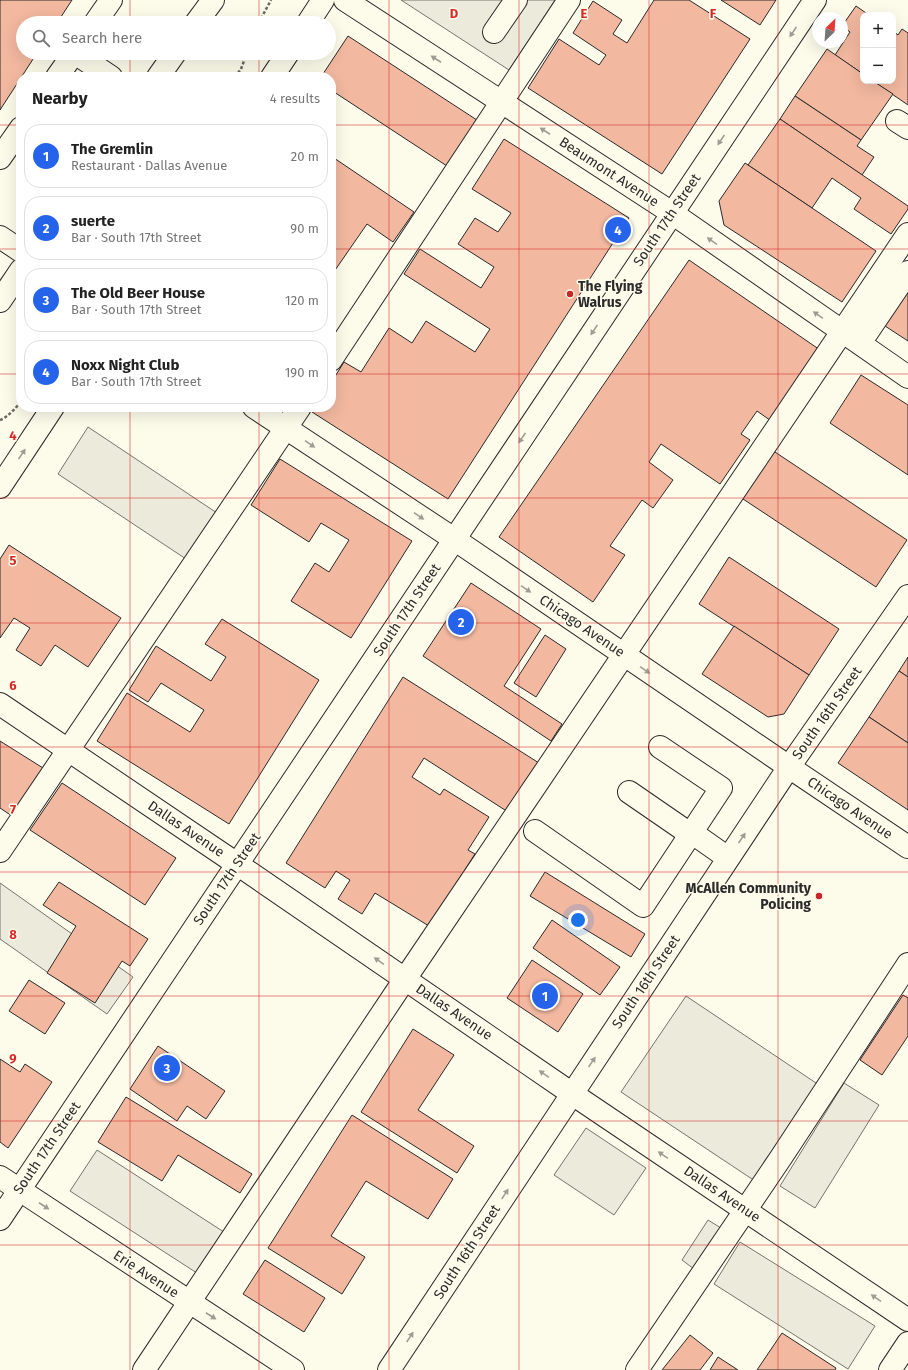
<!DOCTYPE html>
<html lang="en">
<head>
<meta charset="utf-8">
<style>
  :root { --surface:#fff; --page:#f6f6f6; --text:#222; --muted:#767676; --line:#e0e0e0; --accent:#2563eb }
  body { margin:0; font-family:"Fira Sans",sans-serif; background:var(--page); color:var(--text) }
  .controls { position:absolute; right:12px; top:12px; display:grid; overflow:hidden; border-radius:8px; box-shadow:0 4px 16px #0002 }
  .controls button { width:36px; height:36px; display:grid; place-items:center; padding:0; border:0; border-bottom:1px solid var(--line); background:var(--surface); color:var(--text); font:20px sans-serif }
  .compass { position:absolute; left:812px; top:12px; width:36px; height:36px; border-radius:50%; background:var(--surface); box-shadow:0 4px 16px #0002; rotate:25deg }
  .you { position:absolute; left:578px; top:920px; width:14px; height:14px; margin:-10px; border:3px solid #fff; border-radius:50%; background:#1a73e8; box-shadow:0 0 0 6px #1a73e833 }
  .badge { display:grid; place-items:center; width:26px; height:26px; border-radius:50%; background:var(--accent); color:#fff; font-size:13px; font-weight:700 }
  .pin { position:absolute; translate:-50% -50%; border:2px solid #fff; box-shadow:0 1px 4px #0006 }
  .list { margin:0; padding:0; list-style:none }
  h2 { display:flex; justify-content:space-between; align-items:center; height:52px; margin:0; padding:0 16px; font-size:17px }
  h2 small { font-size:13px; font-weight:400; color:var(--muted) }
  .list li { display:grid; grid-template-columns:26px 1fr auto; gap:12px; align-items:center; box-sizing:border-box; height:64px; margin:0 8px 8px; padding:0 8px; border:1px solid var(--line); border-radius:16px }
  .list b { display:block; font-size:15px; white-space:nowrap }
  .list p { margin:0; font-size:13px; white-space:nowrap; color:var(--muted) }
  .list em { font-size:13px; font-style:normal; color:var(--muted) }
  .icon { flex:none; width:22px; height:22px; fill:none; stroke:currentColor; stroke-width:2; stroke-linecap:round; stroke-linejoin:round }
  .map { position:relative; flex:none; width:908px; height:1370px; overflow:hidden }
  .search { position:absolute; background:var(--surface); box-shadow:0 4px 16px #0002; left:16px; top:16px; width:320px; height:44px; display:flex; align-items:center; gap:10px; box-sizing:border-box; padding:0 14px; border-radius:22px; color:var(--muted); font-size:15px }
  .panel { position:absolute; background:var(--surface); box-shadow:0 4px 16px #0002; left:16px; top:72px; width:320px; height:340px; border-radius:16px }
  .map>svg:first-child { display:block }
  .parking { fill:#eceadb; stroke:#74746e }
  .building { fill:#f2b8a0; stroke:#2b2b2b }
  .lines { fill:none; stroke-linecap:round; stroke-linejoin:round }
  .minor-casing { stroke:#2b2b2b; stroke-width:24 }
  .major-casing { stroke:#2b2b2b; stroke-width:24 }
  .path { stroke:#6a6964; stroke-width:2.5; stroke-dasharray:3 2; stroke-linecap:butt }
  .minor { stroke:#fdfbea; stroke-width:22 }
  .major { stroke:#fdfbea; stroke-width:22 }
  .oneway { fill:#9e9d94 }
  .grid { fill:none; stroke:#d62828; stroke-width:1; stroke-opacity:0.55 }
  .poi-dot { fill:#c62828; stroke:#fdfbea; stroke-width:1.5 }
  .labels { text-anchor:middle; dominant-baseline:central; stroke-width:3; stroke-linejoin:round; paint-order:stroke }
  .street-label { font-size:14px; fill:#2b2b2b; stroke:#fdfbea }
  .poi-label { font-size:14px; font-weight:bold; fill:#2b2b2b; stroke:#fdfbea; text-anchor:start }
  .grid-label { font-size:13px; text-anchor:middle; font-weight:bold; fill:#d62828; stroke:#fdfbea; stroke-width:3; stroke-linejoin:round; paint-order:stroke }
</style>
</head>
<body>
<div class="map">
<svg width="908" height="1370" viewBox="0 0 908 1370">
  <rect width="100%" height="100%" fill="#fdfbea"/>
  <!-- parking -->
  <g class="parking">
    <path d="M401 0H555L509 70Z"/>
    <path d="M88 427 217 513 186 559 58 474Z"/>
    <path d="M0 883 133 977 107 1014 0 939Z"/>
    <path d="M686 996 819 1085 755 1181 621 1092Z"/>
    <path d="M844 1083 879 1105 815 1208 780 1186Z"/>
    <path d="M586 1128 646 1168 614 1215 554 1175Z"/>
    <path d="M97 1150 227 1234 200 1275 70 1191Z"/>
    <path d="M708 1220 721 1228 694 1269 682 1260Z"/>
    <path d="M740 1242 875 1326 848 1369 714 1284Z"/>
  </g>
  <!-- building -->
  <g class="building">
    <path d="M0 0H72L57 23H23V53H37L0 110Z"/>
    <path d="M654 0H689L750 39 662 174 528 88 559 39 599 65 606 55 573 33 593 1 622 20 613 34 627 43Z"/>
    <path d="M721 0H776L760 25Z"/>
    <path d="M856 6 869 15H863V74L835 55 850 32 842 26Z"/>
    <path d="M902 29 908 33V105L873 81H893V31L898 35Z"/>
    <path d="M348 36 480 122 450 168 331 90V77H321Z"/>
    <path d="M827 49 863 74V81H873L893 94 861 140 795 96Z"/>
    <path d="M795 96 861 140 857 146 874 157 862 175 780 119Z"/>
    <path d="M780 119 908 206V209L891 234 854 209 861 198 832 178 812 208 748 165Z"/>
    <path d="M504 139 629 218 448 499 312 412 315 407H331V383L344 362 361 372 389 328 412 343 426 321 475 352 490 329 404 274 420 249 481 288 494 267 458 244 475 218 498 232 511 213 472 189Z"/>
    <path d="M331 156 414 212 393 242 367 224 331 276Z"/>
    <path d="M745 163 876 251 842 302 724 225 719 201Z"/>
    <path d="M689 260 823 352 774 423 757 411 741 434 750 440 720 484 661 444 649 462 673 480 653 508 642 500 610 546 625 555 593 602 499 537Z"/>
    <path d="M908 284V341L882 324Z"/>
    <path d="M861 375 908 405V475L830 423Z"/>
    <path d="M772 450 907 540 876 587 740 497Z"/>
    <path d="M280 459 412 541 351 638 291 601 315 563 329 572 349 540 321 523 309 542 251 505Z"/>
    <path d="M9 545 121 618 88 667 55 645 41 666 16 650 30 628 14 618 0 638V559Z"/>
    <path d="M729 557 839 629 809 675 699 604Z"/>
    <path d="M471 583 541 629 504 686 562 724 551 741 423 656Z"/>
    <path d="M222 619 319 680 229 824 97 741 127 693 190 732 204 710 161 683 148 702 129 690 156 646 211 681 226 657 205 644Z"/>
    <path d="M734 626 809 675 784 714 768 717 702 674Z"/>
    <path d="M545 635 566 649 536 697 514 683Z"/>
    <path d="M908 657V677L899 671Z"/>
    <path d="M899 671 908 677V743L869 717Z"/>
    <path d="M403 677 539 763 508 812 424 758 412 777 440 795 444 789 489 817 468 850 475 854 429 926 375 893 362 914 338 899 350 880 336 871 325 888 286 863Z"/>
    <path d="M869 717 908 743V810L838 763Z"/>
    <path d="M0 741 43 768 12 816 0 808Z"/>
    <path d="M62 783 176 858 145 905 30 830Z"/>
    <path d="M545 872 645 934 631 957 530 896Z"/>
    <path d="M59 882 148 939 130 966 122 961 95 1003 47 973 76 926 43 905Z"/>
    <path d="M552 920 620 967 600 995 533 948Z"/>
    <path d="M532 960 583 994 558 1032 507 998Z"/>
    <path d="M29 980 65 1003 45 1034 9 1011Z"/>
    <path d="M903 995 908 998V1036L882 1075 860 1060Z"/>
    <path d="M413 1029 454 1055 418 1110 474 1146 457 1173 361 1112Z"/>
    <path d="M158 1046 225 1091 206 1119 187 1106 177 1121 130 1089Z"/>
    <path d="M0 1059 20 1072 25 1064 52 1082 8 1148 0 1142Z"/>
    <path d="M126 1097 252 1174 240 1193 178 1155 162 1181 98 1142Z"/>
    <path d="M352 1115 453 1179 428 1219 366 1181 331 1236 365 1257 342 1294 268 1248Z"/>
    <path d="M265 1260 325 1298 304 1332 243 1294Z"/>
    <path d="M782 1333 836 1368 835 1370H757Z"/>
    <path d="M690 1335 713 1353 700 1370H662Z"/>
    <path d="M718 1357 738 1370H710Z"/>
  </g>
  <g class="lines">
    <!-- minor casing -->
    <g class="minor-casing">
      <g id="minor">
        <path d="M345 0 672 213 908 377"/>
        <path d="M95 23 111 0"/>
        <path d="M494 32 516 0"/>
        <path d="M75 53 111 77"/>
        <path d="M57 77 74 53"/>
        <path d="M897 121 908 128"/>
        <path d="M0 158 21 128"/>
        <path d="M0 237 21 251"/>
        <path d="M860 343 908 272"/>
        <path d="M331 360 569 0"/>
        <path d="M254 407 454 539 789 767 908 847"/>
        <path d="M0 704 237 864 571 1093 908 1320"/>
        <path d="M629 792 690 834 701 839 728 858"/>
        <path d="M535 831 643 906 721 788 660 747"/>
        <path d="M0 851 300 407"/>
        <path d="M0 1177 293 1370"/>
        <path d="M0 1219 815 0"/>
        <path d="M144 1370 405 979 908 234"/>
        <path d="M389 1370 789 767 908 596"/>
        <path d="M637 1370 782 1156 908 964"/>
        <path d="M890 1370 908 1343"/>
      </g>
    </g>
    <!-- major casing -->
    <g class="major-casing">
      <g id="major">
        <path d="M196 23 213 0"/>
        <path d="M308 23 323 0"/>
        <path d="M158 77 175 53"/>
        <path d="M272 77 288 53"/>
        <path d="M0 301 21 270"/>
        <path d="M0 487 53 407"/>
      </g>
    </g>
    <!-- path -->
    <g class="path">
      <path d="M259 23 264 13 271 0"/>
      <path d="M235 77 241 69 247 53"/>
      <path d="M0 420C8 417 16 408 21 401"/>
    </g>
    <!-- minor -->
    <use href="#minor" class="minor"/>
    <!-- major -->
    <use href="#major" class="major"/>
  </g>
  <!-- one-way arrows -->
  <defs><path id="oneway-solid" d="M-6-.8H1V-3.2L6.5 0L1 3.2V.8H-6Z"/></defs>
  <g class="oneway">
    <use href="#oneway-solid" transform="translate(793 32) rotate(124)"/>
    <use href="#oneway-solid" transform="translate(436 59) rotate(-147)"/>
    <use href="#oneway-solid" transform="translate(545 131) rotate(-147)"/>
    <use href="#oneway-solid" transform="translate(721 140) rotate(124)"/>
    <use href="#oneway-solid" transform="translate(712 241) rotate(-145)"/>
    <use href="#oneway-solid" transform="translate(818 315) rotate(-145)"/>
    <use href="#oneway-solid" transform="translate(594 330) rotate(124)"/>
    <use href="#oneway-solid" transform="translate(522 438) rotate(124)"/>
    <use href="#oneway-solid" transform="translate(310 444) rotate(34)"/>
    <use href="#oneway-solid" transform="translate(22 454) rotate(-56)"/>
    <use href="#oneway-solid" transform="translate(419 516) rotate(34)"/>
    <use href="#oneway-solid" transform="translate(526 589) rotate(34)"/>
    <use href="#oneway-solid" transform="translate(645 670) rotate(34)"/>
    <use href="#oneway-solid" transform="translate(742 838) rotate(-56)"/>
    <use href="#oneway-solid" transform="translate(379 961) rotate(-145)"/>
    <use href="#oneway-solid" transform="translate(592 1062) rotate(-56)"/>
    <use href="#oneway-solid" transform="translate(544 1074) rotate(-146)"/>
    <use href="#oneway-solid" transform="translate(663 1155) rotate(-146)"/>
    <use href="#oneway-solid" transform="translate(505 1194) rotate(-57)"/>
    <use href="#oneway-solid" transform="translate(44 1206) rotate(33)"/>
    <use href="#oneway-solid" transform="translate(876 1298) rotate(-146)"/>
    <use href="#oneway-solid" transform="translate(211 1316) rotate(33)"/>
    <use href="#oneway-solid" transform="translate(410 1337) rotate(-57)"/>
  </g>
  <!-- grid -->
  <path class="grid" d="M130 0V23M259 0V23M389 0V1370M519 0V1370M649 0V1370M778 0V1370M130 53V77M259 53V77M0 125H21M331 125H908M0 249H21M331 249H908M0 374H21M331 374H908M130 407V1370M259 407V1370M0 498H908M0 623H908M0 747H908M0 872H908M0 996H908M0 1121H908M0 1245H908"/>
  <!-- markers -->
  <g class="poi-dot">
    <circle cx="570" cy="294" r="4"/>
    <circle cx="819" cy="896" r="4"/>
  </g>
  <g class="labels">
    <!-- street labels -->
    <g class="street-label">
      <text transform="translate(609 172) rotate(33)">Beaumont Avenue</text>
      <text transform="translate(667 220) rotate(-56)">South 17th Street</text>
      <text transform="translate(407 610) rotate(-56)">South 17th Street</text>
      <text transform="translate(582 626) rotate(34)">Chicago Avenue</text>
      <text transform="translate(827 713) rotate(-55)">South 16th Street</text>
      <text transform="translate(850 808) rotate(34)">Chicago Avenue</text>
      <text transform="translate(186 829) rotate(34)">Dallas Avenue</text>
      <text transform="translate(227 879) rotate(-56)">South 17th Street</text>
      <text transform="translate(646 982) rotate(-56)">South 16th Street</text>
      <text transform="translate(454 1012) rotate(34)">Dallas Avenue</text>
      <text transform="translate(47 1148) rotate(-56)">South 17th Street</text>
      <text transform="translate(722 1194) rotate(34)">Dallas Avenue</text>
      <text transform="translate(467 1252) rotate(-57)">South 16th Street</text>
      <text transform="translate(146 1274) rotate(33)">Erie Avenue</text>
    </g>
    <!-- poi labels -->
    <g class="poi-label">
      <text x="578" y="286">The Flying<tspan x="578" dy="16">Walrus</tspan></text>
      <text x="811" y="888" text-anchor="end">McAllen Community<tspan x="811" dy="16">Policing</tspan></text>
    </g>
  </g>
  <g class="grid-label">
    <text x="454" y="18">D</text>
    <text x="584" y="18">E</text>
    <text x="713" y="18">F</text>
    <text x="13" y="440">4</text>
    <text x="13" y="565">5</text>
    <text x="13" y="690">6</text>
    <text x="13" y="814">7</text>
    <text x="13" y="939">8</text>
    <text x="13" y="1063">9</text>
  </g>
</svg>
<div class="controls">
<button>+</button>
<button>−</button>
</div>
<svg class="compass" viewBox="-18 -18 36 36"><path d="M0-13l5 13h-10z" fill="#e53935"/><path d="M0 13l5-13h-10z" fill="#767676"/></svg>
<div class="you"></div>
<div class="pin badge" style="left:545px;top:996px">1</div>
<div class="pin badge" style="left:461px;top:622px">2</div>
<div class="pin badge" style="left:167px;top:1068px">3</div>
<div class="pin badge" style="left:618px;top:230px">4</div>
<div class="search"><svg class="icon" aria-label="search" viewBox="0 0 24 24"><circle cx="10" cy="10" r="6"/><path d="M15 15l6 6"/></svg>Search here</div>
<section class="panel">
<h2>Nearby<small>4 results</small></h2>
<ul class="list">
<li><span class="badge">1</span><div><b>The Gremlin</b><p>Restaurant · Dallas Avenue</p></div><em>20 m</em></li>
<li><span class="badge">2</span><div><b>suerte</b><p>Bar · South 17th Street</p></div><em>90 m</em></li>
<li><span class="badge">3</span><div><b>The Old Beer House</b><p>Bar · South 17th Street</p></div><em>120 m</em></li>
<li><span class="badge">4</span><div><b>Noxx Night Club</b><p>Bar · South 17th Street</p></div><em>190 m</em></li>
</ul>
</section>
</div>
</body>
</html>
